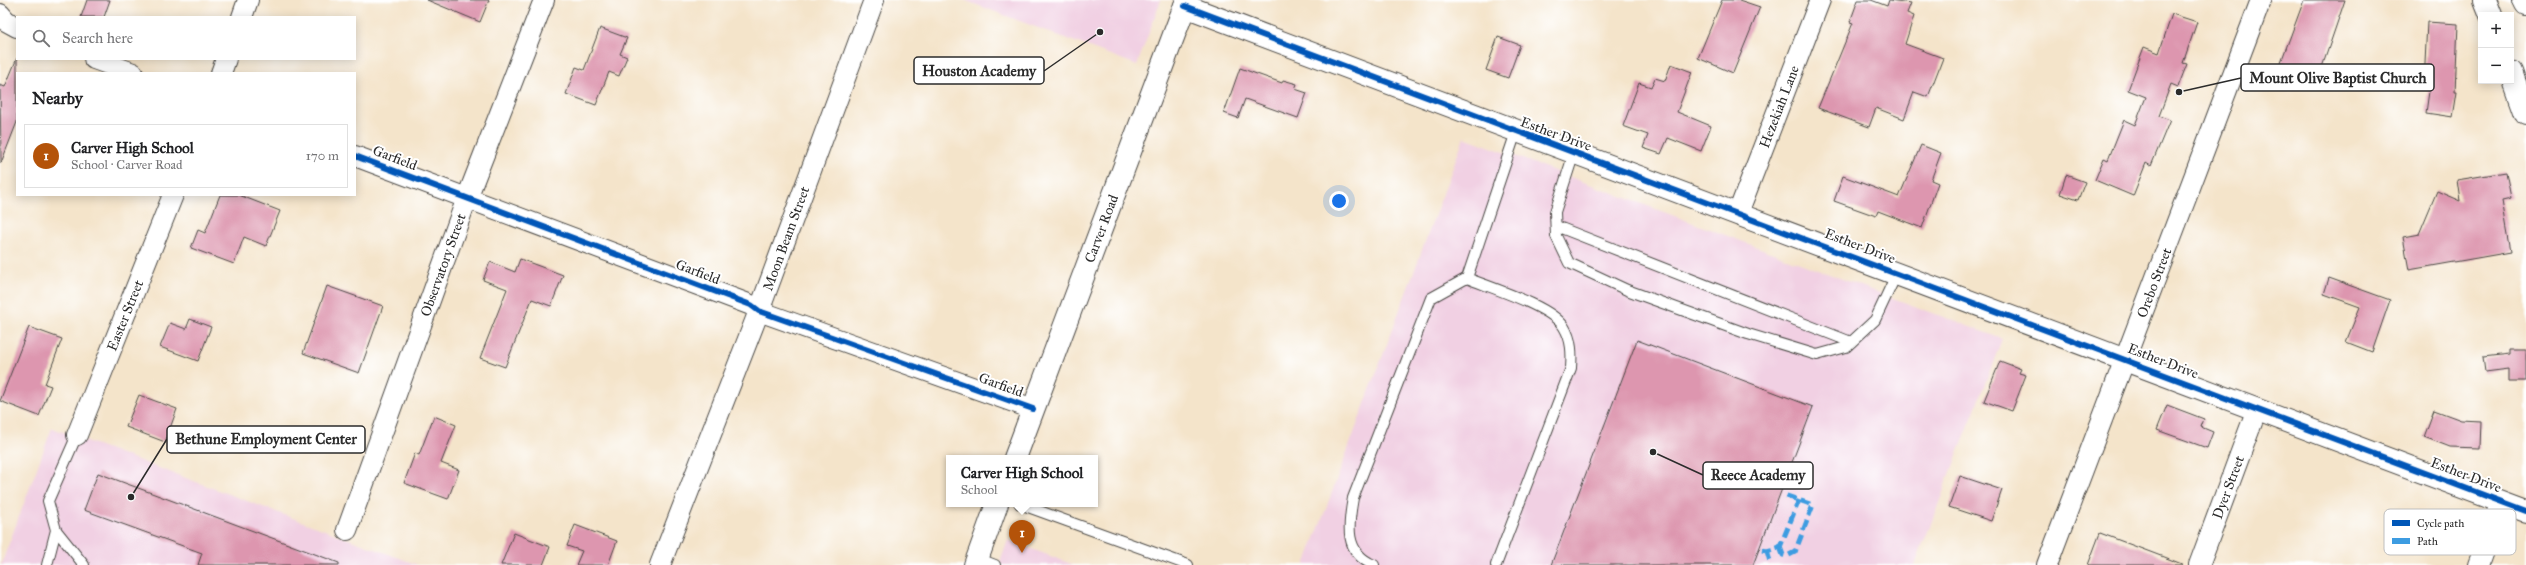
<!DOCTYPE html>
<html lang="en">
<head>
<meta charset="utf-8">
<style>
  :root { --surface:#fff; --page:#f2f2f2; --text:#202124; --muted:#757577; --line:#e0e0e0; --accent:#b45309 }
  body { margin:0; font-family:"IM FELL Great Primer",serif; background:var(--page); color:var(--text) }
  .controls { position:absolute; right:12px; top:12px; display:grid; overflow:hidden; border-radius:0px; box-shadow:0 2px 10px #0003 }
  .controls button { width:36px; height:36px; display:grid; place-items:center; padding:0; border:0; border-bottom:1px solid var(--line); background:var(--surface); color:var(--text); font:20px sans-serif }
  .you { position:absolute; left:1339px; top:201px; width:14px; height:14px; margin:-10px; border:3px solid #fff; border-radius:50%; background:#1a73e8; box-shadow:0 0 0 6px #1a73e833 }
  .badge { display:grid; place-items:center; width:26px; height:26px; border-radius:50%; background:var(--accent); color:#fff; font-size:13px; font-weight:700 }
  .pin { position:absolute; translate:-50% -33px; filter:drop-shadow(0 1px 2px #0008) }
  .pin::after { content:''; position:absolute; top:21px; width:14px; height:12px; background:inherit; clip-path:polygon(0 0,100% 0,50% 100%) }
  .popup { position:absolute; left:946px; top:455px; width:152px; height:52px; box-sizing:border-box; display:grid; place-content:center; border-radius:0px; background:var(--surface); filter:drop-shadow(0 1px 3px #0005); font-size:13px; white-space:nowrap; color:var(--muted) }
  .popup b { font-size:15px; color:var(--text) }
  .popup::after { content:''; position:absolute; left:50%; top:100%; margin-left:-8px; border:8px solid transparent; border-top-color:var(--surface) }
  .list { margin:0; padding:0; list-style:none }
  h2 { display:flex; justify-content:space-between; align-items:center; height:52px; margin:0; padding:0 16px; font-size:17px }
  h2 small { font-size:13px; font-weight:400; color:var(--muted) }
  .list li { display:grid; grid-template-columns:26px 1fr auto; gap:12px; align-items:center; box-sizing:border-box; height:64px; margin:0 8px 8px; padding:0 8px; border:1px solid var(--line); border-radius:0px }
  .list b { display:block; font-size:15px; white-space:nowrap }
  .list p { margin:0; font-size:13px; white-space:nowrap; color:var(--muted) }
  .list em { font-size:13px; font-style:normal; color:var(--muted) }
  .icon { flex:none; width:22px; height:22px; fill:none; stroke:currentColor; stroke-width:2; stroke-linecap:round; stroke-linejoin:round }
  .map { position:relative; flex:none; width:2526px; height:565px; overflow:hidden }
  .search { position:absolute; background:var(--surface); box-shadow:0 2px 10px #0003; left:16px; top:16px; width:340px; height:44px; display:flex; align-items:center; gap:10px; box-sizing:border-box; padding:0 14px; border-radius:0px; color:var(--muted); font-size:15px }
  .panel { position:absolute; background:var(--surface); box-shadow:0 2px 10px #0003; left:16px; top:72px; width:340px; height:124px; border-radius:0px }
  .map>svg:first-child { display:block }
  .built { fill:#f1d0e3 }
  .building { fill:#dd96af }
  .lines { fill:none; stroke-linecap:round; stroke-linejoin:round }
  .service-casing { stroke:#494743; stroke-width:12 }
  .minor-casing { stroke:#494743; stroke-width:22 }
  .tertiary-casing { stroke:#494743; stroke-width:24 }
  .secondary-casing { stroke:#494743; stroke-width:24 }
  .service { stroke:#fff; stroke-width:10 }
  .minor { stroke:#fff; stroke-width:20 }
  .tertiary { stroke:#fff; stroke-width:22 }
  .secondary { stroke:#fff; stroke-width:22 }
  .quiet { stroke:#3d9ce1; stroke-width:5; stroke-dasharray:10 5; stroke-linecap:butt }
  .cycleway-casing { stroke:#fff; stroke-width:8 }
  .cycleway { stroke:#0057b8; stroke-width:6 }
  .labels { text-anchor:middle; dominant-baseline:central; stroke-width:4; stroke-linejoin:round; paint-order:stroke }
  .street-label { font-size:14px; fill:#2b2b2b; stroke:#fff }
  .key { fill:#fff; stroke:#bfbfbf; stroke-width:1 }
  .key-label { font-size:11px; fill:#2b2b2b }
  .leader { fill:none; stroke:#2b2b2b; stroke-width:1.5 }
  .callout-dot { fill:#2b2b2b; stroke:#fff; stroke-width:1.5 }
  .callout { fill:#fff; stroke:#2b2b2b; stroke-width:1.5 }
  .callout-label { font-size:15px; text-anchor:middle; font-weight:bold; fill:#2b2b2b }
</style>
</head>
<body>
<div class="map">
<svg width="2526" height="565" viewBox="0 0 2526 565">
  <rect width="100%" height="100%" fill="#fff"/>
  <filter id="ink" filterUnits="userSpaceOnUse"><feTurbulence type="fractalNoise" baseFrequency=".025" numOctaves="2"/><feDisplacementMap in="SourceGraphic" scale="8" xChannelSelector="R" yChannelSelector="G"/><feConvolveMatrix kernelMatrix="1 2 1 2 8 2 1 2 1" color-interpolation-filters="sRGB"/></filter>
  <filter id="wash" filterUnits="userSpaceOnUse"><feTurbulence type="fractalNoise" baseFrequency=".012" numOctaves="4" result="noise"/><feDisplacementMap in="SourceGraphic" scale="16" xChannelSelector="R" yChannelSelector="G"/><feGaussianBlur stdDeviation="0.9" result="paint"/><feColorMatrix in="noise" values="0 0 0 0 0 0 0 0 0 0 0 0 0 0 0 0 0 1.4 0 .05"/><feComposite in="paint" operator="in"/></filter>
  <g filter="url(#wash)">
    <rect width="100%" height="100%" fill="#f4e4ca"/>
    <!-- built -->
    <g class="built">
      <path d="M964 0H1161L1137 65Z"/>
      <path d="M1464 137 2002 339 1915 565H1305Z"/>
      <path d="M52 428 418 565H1Z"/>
      <path d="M1008 540 1074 565H999Z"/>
    </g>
    <g id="blocks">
      <!-- building -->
      <g class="building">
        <path d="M87 0H110L104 17H81Z"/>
        <path d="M427 0H489L480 22Z"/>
        <path d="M1722 0H1739L1760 7 1733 73 1698 58Z"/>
        <path d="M1858 0H1871L1887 6 1889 0 1911 3 1907 13 1914 16 1905 44 1943 58 1928 97 1914 92 1904 119 1876 108 1869 127 1818 108 1853 23 1850 22Z"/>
        <path d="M2304 0H2345L2319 76 2281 62Z"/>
        <path d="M2172 14 2197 22 2183 63 2187 64 2178 87 2171 84 2159 116 2170 120 2151 166 2146 163 2133 196 2095 180 2104 158 2108 160 2124 120 2135 125 2146 97 2128 90 2144 47 2159 53Z"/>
        <path d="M2427 22 2458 24 2455 92H2457L2453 117 2426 113 2430 84H2424Z"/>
        <path d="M600 28 627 38 620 54 627 57 619 76 609 72 596 105 566 94 576 67 584 70Z"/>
        <path d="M1498 37 1520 45 1508 78 1486 70Z"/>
        <path d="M17 58V122L1 163 0 85 5 87Z"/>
        <path d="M1671 64 1692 72 1677 112 1711 126 1701 151 1668 138 1661 154 1643 148 1648 135 1623 126 1639 83 1651 87 1655 78 1665 81Z"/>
        <path d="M1240 68 1282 83 1283 80 1297 84 1295 89 1307 93 1298 118 1245 99 1238 118 1224 113Z"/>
        <path d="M1921 145 1941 153 1931 180 1938 183 1922 228 1878 211 1876 216 1834 201 1843 176 1899 197Z"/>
        <path d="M2506 172 2511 198 2502 200 2511 252 2409 270 2403 237 2419 234 2437 191 2460 201 2457 180Z"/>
        <path d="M2066 175 2085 182 2078 200 2060 194Z"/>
        <path d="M220 195H239L280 211 266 246 244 237 234 264 191 248 198 230 205 233Z"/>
        <path d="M520 259 563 275 551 306 532 299 505 367 480 358 507 289 483 280 490 262 515 272Z"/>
        <path d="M2329 278 2390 300 2372 352 2346 342 2360 307 2324 294Z"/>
        <path d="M327 286 383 306 359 373 303 353Z"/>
        <path d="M190 319 211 327 198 361 160 347 170 323 186 329Z"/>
        <path d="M29 327 62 339 45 384 51 386 39 416 0 401Z"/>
        <path d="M1637 340 1813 407 1753 565H1551Z"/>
        <path d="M2509 349H2526V381H2509V369L2485 372 2483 357 2509 354Z"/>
        <path d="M2000 361 2021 369 2019 373 2026 375 2012 411 1984 401Z"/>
        <path d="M139 395 177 409 165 442 126 427Z"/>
        <path d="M2167 405 2204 419 2201 427 2213 432 2207 448 2157 430Z"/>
        <path d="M2434 410 2461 420 2481 421 2480 448 2450 447 2424 437Z"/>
        <path d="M434 416 456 425 441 463 459 470 448 499 404 483 415 453 419 455Z"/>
        <path d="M98 473 339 563V565H198L202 553 84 510Z"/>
        <path d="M1960 476 2002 490 1991 521 1949 507Z"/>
        <path d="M575 525 617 541 608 565H576L582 551 567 546Z"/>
        <path d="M514 533 550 547 543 565H501Z"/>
        <path d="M2100 533 2182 564V565H2088Z"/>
      </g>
    </g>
  </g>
  <g filter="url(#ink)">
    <use href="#blocks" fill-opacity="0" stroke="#494743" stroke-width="1"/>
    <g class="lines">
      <!-- service casing -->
      <g class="service-casing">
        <g id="service">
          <path d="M1574 153 1555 212 1556 236 1569 263 1627 290 1748 334 1817 355 1846 347 1875 320 1897 273"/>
          <path d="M1556 226 1851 342"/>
          <path d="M1467 278C1491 288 1551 306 1564 327 1572 340 1572 354 1571 368L1496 565"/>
          <path d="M1020 504 1188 565"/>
          <path d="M56 530 84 565"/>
          <path d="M977 558 995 565"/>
          <path d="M47 565 56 530 48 501 77 435"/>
          <path d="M1374 565C1344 553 1348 525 1353 498L1431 298 1467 278 1516 132"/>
        </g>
      </g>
      <!-- minor casing -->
      <g class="minor-casing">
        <g id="minor">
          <path d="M0 14 6 21 17 27"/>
          <path d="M242 17 248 0"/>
          <path d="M94 59 133 73"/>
          <path d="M221 73 226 59"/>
          <path d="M355 156 751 305 759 311 1033 409"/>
          <path id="s1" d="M1738 213 1820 0"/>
          <path id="s2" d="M77 435 173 195"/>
          <path id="s3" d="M347 530 467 198 544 0"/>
          <path id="s4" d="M660 565 759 311 874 0"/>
          <path id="s5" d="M2047 565 2261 0"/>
          <path id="s6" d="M2199 565 2257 409"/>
          <path d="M2478 565 2501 502"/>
        </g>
      </g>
      <!-- tertiary casing -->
      <g class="tertiary-casing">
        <g id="tertiary">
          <path d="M1185 6 2526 511"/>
          <path id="s7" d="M1015 458 1187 0"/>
          <path d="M975 565 997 504"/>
        </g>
      </g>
      <!-- secondary casing -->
      <g class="secondary-casing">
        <g id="secondary">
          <path d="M2485 0 2491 15"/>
          <path d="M2524 0 2526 4"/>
          <path d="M2511 72 2526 114"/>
        </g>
      </g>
      <!-- service -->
      <use href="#service" class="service"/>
      <!-- minor -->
      <use href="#minor" class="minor"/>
      <!-- tertiary -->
      <use href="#tertiary" class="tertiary"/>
      <!-- secondary -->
      <use href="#secondary" class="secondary"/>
      <!-- quiet -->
      <g class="quiet">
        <path d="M1780 547 1783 555 1787 556 1795 552 1813 505 1784 495"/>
        <path d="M1762 550 1767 551 1780 547 1799 500"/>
        <path d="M1767 551 1771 565"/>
      </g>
      <!-- cycleway casing -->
      <g class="cycleway-casing">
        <g id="cycleway">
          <path d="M1185 6 2526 511"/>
          <path d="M355 156 751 305 759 311 1033 409"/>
        </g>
      </g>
      <!-- cycleway -->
      <use href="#cycleway" class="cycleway"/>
    </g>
  </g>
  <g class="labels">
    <!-- street labels -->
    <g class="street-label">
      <text stroke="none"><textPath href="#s1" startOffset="114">Hezekiah Lane</textPath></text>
      <text transform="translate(1556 134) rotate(20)">Esther Drive</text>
      <text transform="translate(395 158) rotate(21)">Garfield</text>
      <text stroke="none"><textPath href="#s7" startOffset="245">Carver Road</textPath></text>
      <text stroke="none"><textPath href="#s4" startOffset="350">Moon Beam Street</textPath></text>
      <text transform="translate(1860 246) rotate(21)">Esther Drive</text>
      <text stroke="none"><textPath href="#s3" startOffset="282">Observatory Street</textPath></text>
      <text transform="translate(698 272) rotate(21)">Garfield</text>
      <text stroke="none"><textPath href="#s5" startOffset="302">Orebo Street</textPath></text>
      <text stroke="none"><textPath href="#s2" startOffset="129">Easter Street</textPath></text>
      <text transform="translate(2163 361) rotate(21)">Esther Drive</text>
      <text transform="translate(1001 385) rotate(20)">Garfield</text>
      <text transform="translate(2466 475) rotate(21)">Esther Drive</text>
      <text stroke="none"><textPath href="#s6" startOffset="83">Dyer Street</textPath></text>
    </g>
  </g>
  <!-- legend -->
  <rect x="2384" y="509" width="132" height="46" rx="6" class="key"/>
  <rect x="2392" y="520" width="18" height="6" fill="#0057b8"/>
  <rect x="2392" y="538" width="18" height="6" fill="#3d9ce1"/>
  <g class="key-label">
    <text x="2417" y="527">Cycle path</text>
    <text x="2417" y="545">Path</text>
  </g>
  <!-- callouts -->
  <path class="leader" d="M1100 32L1044 71M2179 92L2241 78M131 497L167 439M1653 452L1703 475"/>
  <g class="callout-dot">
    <circle cx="1100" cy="32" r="4"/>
    <circle cx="2179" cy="92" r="4"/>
    <circle cx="131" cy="497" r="4"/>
    <circle cx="1653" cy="452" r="4"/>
  </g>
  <g class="callout">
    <rect x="914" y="57" width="130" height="27" rx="4"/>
    <rect x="2241" y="64" width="193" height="27" rx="4"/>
    <rect x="167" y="426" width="198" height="27" rx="4"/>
    <rect x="1703" y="462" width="110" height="27" rx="4"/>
  </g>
  <g class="callout-label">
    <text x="979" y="76">Houston Academy</text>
    <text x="2338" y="83">Mount Olive Baptist Church</text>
    <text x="266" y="444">Bethune Employment Center</text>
    <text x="1758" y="480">Reece Academy</text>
  </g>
</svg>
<div class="controls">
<button>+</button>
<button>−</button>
</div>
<div class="you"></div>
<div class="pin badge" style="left:1022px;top:553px">1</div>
<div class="popup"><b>Carver High School</b>School</div>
<div class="search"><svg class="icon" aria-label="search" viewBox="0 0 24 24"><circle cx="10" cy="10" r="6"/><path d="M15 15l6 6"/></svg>Search here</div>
<section class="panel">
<h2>Nearby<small></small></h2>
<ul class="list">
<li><span class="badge">1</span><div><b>Carver High School</b><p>School · Carver Road</p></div><em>170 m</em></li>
</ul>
</section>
</div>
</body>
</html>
